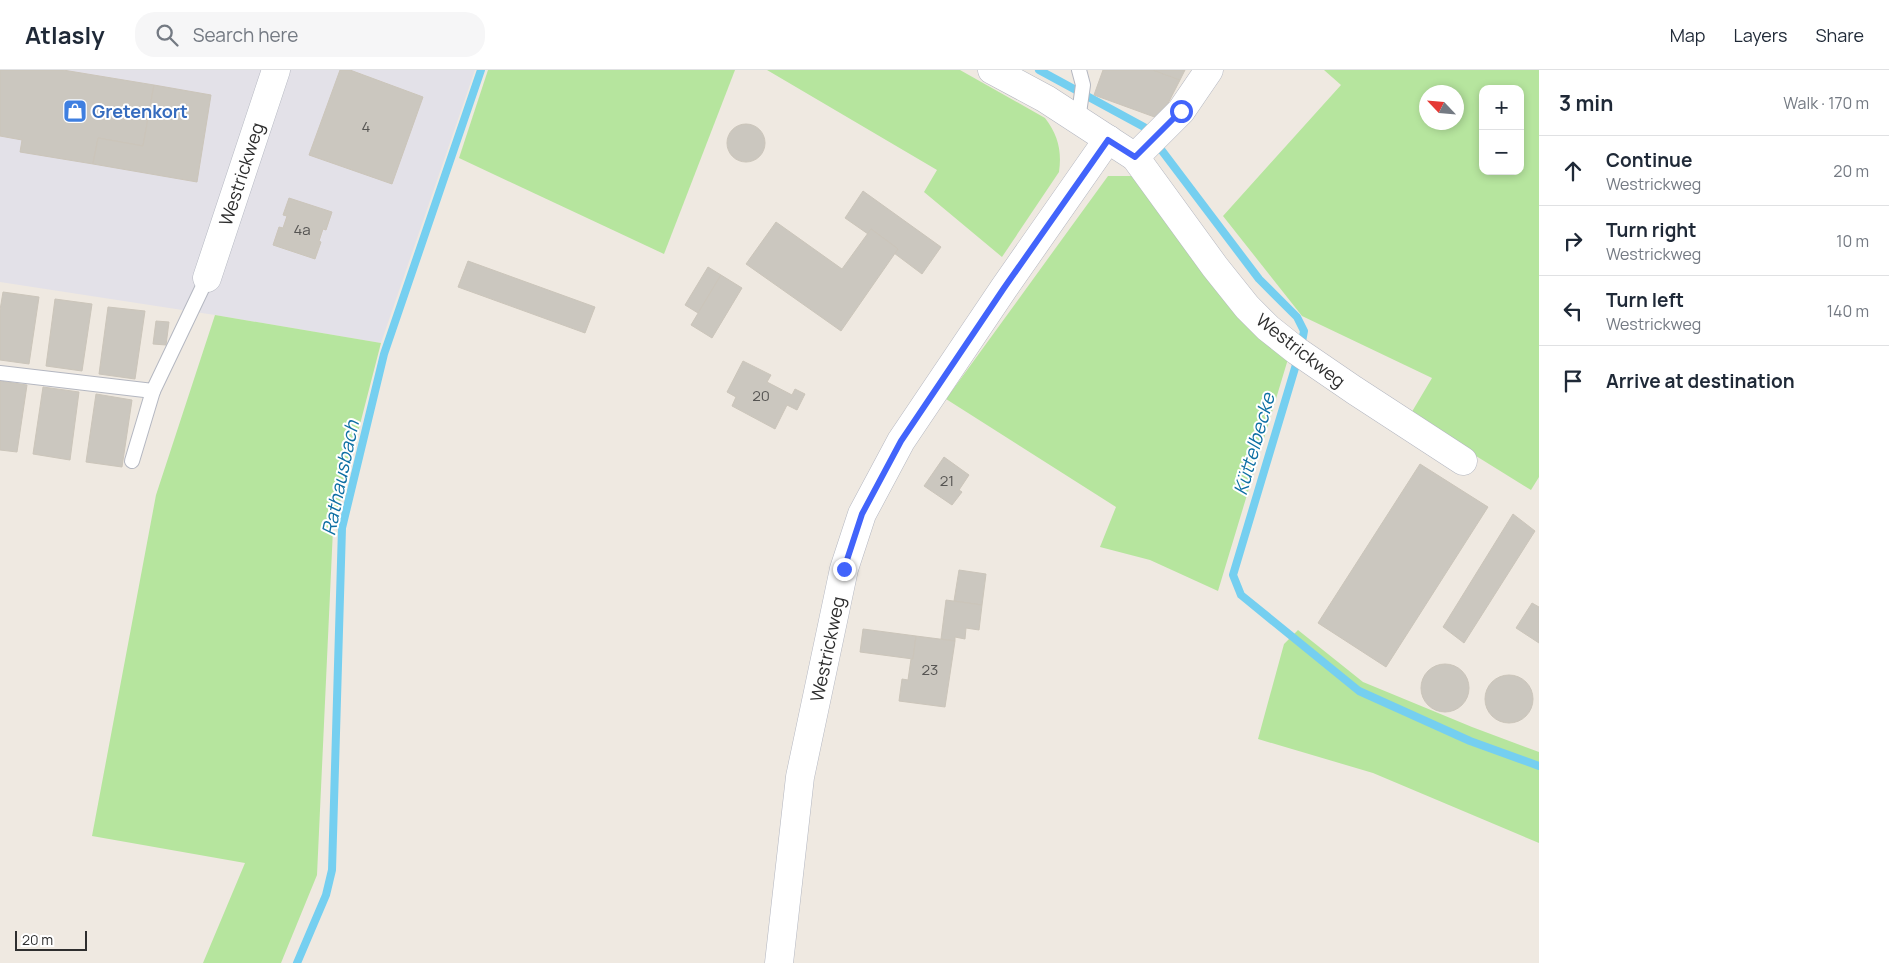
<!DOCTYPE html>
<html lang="en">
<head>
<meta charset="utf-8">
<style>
  :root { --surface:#fff; --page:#f6f6f7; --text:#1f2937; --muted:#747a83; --line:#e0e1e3 }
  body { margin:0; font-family:Manrope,sans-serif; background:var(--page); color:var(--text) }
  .controls { position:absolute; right:15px; top:15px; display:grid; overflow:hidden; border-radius:10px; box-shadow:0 2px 8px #0003 }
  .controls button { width:45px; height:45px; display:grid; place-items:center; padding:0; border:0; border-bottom:1px solid var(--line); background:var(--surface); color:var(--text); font:25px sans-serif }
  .compass { position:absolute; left:1419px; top:15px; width:45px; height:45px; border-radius:50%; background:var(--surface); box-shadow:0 2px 8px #0003; rotate:296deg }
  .scale { position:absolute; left:15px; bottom:12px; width:72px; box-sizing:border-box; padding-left:5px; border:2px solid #2e2e2e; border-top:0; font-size:14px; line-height:18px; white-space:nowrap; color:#2e2e2e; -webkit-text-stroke:4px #fff; paint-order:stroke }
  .stop { position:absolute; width:15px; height:15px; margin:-11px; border:4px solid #4264fb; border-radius:50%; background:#fff }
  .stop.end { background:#4264fb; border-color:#fff; box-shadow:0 1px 5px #0008 }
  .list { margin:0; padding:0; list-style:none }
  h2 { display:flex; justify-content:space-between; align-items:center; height:65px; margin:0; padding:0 20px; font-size:21px }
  h2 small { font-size:16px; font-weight:400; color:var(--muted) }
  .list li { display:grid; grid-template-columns:32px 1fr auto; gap:15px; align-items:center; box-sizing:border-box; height:70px; padding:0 20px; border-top:1px solid var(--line) }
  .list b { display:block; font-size:19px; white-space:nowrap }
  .list p { margin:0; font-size:16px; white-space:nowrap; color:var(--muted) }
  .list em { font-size:16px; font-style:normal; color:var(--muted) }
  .icon { flex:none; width:28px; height:28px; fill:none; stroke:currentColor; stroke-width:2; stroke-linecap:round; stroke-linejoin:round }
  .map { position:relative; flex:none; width:1539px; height:893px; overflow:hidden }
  header { display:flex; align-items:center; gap:30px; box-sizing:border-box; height:70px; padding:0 25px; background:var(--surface); border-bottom:1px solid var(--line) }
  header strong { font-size:24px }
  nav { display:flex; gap:28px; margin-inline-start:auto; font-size:18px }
  .search { width:350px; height:45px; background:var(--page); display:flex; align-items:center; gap:12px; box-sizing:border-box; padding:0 18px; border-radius:20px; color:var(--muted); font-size:19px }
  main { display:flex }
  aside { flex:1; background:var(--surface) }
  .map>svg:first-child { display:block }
  .industrial { fill:#e3e1e8 }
  .green { fill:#b6e59e; fill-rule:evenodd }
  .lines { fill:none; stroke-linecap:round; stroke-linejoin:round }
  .stream { stroke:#75cff0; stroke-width:8 }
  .building { fill:#cbc7bf; stroke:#cbc5ba }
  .service-casing { stroke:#b4b7c1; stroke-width:16 }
  .minor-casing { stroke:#b4b7c1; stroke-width:29 }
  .service { stroke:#fff; stroke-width:14 }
  .minor { stroke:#fff; stroke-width:28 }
  .route { stroke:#4264fb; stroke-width:6 }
  .labels { text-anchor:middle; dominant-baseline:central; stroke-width:4; stroke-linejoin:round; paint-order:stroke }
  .number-label { font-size:15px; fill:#555452 }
  .shop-label { font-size:18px; font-weight:bold; fill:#366cbe; stroke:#fff; text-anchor:start }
  .street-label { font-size:18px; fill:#2e2e2e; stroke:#fff }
  .water-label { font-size:19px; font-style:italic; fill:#0d6fa3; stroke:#fff }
</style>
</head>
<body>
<header>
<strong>Atlasly</strong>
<div class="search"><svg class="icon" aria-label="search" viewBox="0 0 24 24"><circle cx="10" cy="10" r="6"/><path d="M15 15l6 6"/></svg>Search here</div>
<nav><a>Map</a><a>Layers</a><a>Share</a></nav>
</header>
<main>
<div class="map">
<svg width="1539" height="893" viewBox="0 0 1539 893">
  <rect width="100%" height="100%" fill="#efe9e1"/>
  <!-- industrial -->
  <path class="industrial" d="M0 0H475L381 273 215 245 0 212Z"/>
  <!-- green -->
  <g class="green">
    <path d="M488 0H735L664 184 459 88Z"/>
    <path d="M767 0H960L1045 48C1058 65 1062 81 1059 102L1002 187 924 122 937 100Z"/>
    <path d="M1324 0H1539V407L1531 420 1410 345 1432 308 1302 246 1223 146 1341 15ZM1483 19H1520V101H1483ZM1426 22H1456V52H1426Z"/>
    <path d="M1108 106H1134L1288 289 1218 521 1150 490 1100 477 1116 437 946 329Z"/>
    <path d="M215 245 381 273 333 459 317 805 281 893H203L245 793 92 766 156 425Z"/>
    <path d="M1298 560 1363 612 1472 657 1539 682V773L1373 703 1258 669 1284 574Z"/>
  </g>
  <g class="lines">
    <!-- stream -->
    <g class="stream">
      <path d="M1039 0 1144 57 1259 209 1297 247 1304 261 1301 277"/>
      <path d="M1298 288 1233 505 1241 525 1359 621 1470 671 1539 696"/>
      <path d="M297 893 326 825 332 800 342 458 384 284 481 0"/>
    </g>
  </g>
  <!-- building -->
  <g class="building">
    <path d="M0 0H63L154 15 143 76 98 68 93 94 20 82 22 70 0 66Z"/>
    <path d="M340 0H350L423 27 392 114 309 85Z"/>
    <path d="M1103 0H1153L1180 10 1160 49 1094 25Z"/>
    <path d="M1153 0H1185L1180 10Z"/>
    <path d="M154 15 211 25 197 112 93 94 98 68 143 76Z"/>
    <circle cx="746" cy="73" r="19"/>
    <path d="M863 121 941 177 922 204 894 183 898 179 871 159 868 164 845 148Z"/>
    <path d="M289 128 332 142 326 160 323 159 319 171 321 172 315 189 273 175 279 157 283 158 287 146 283 145Z"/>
    <path d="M776 152 842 199 871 159 898 179 841 261 746 194Z"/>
    <path d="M468 191 595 237 585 263 458 217Z"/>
    <path d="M708 197 721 205 698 243 685 235Z"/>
    <path d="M721 205 742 218 712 268 691 255Z"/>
    <path d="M3 222 39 227 29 294 0 290V240Z"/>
    <path d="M55 229 92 234 82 301 46 296Z"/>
    <path d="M108 237 145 241 135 309 99 304Z"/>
    <path d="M156 251 169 252 166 275 153 274Z"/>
    <path d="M743 291 771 305 767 312 792 325 795 319 805 324 797 340 787 335 775 359 732 336 736 327 727 322Z"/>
    <path d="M0 311 27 315 17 382 0 380Z"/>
    <path d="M43 317 79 322 70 390 33 384Z"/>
    <path d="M96 324 132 330 122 397 86 392Z"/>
    <path d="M944 387 969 405 959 420 962 422 952 435 924 416Z"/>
    <path d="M1420 394 1488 437 1386 597 1318 553Z"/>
    <path d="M1513 444 1535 461 1464 573 1443 557Z"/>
    <path d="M959 500 986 504 982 535 954 531Z"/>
    <path d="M946 530 982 535 979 560 966 558 965 569 955 567V571L941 569Z"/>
    <path d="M1532 533 1539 537V573L1516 558Z"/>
    <path d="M863 559 916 566 913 589 860 582Z"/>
    <path d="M916 566 955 571 945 637 899 631 902 609 908 610 911 589H913Z"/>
    <circle cx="1445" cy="618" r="24"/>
    <circle cx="1509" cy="629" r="24"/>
  </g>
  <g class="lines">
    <!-- service casing -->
    <g class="service-casing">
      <g id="service">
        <path d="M1078 50 1083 15 1079 0"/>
        <path d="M0 303 153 321 207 208"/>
        <path d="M132 391 153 321"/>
      </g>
    </g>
    <!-- minor casing -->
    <g class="minor-casing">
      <g id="minor">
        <path d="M992 0 1046 29 1135 87 1215 197 1247 237 1268 258 1297 281 1354 320 1463 391"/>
        <path d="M1135 87 1181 41 1209 0"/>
        <path d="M207 208 276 0"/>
        <path d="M779 893 800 707 844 499 862 444 901 371 1004 218 1108 69"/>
      </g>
    </g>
    <!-- service -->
    <use href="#service" class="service"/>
    <!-- minor -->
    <use href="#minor" class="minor"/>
  </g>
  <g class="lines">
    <!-- route -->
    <path class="route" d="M844 499 862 444 901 371 1004 218 1108 70 1135 87 1181 41"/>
  </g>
  <!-- icons -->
  <defs>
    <g id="shop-square" transform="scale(1.25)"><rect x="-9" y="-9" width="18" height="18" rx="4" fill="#3f7fe0" stroke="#fff"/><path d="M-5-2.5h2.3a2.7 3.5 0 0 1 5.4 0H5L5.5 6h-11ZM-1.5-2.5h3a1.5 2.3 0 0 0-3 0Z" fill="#fff"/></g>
  </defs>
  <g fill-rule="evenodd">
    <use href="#shop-square" x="75" y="41"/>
  </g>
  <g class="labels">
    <!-- number labels -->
    <g class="number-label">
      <text x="366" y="56">4</text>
      <text x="302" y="159">4a</text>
      <text x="761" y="325">20</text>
      <text x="947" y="410">21</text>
      <text x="930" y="599">23</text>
    </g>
    <!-- shop labels -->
    <g class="shop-label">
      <text x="92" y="41">Gretenkort</text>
    </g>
    <!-- street labels -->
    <g class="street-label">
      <text transform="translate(241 104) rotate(-72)">Westrickweg</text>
      <text transform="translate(1301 280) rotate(38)">Westrickweg</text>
      <text transform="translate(827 579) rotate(-78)">Westrickweg</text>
    </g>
    <!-- water labels -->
    <g class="water-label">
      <text transform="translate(1254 374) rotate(-74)">Küttelbecke</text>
      <text transform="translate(340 408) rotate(-78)">Rathausbach</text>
    </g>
  </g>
</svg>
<div class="controls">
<button>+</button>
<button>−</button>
</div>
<svg class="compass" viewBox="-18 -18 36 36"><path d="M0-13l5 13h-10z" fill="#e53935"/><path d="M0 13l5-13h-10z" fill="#747a83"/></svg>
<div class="scale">20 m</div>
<div class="stop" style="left:1181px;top:41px"></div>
<div class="stop end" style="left:844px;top:499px"></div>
</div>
<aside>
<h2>3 min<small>Walk · 170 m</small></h2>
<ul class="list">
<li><svg class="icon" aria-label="ahead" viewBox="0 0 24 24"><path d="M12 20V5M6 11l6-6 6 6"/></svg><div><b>Continue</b><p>Westrickweg</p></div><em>20 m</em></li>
<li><svg class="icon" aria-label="right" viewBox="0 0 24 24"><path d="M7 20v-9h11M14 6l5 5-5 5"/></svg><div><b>Turn right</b><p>Westrickweg</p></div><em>10 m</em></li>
<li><svg class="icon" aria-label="left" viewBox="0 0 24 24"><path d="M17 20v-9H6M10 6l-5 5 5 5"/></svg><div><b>Turn left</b><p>Westrickweg</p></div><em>140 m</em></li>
<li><svg class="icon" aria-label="arrive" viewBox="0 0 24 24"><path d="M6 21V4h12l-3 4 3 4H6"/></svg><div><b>Arrive at destination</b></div></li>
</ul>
</aside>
</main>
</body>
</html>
